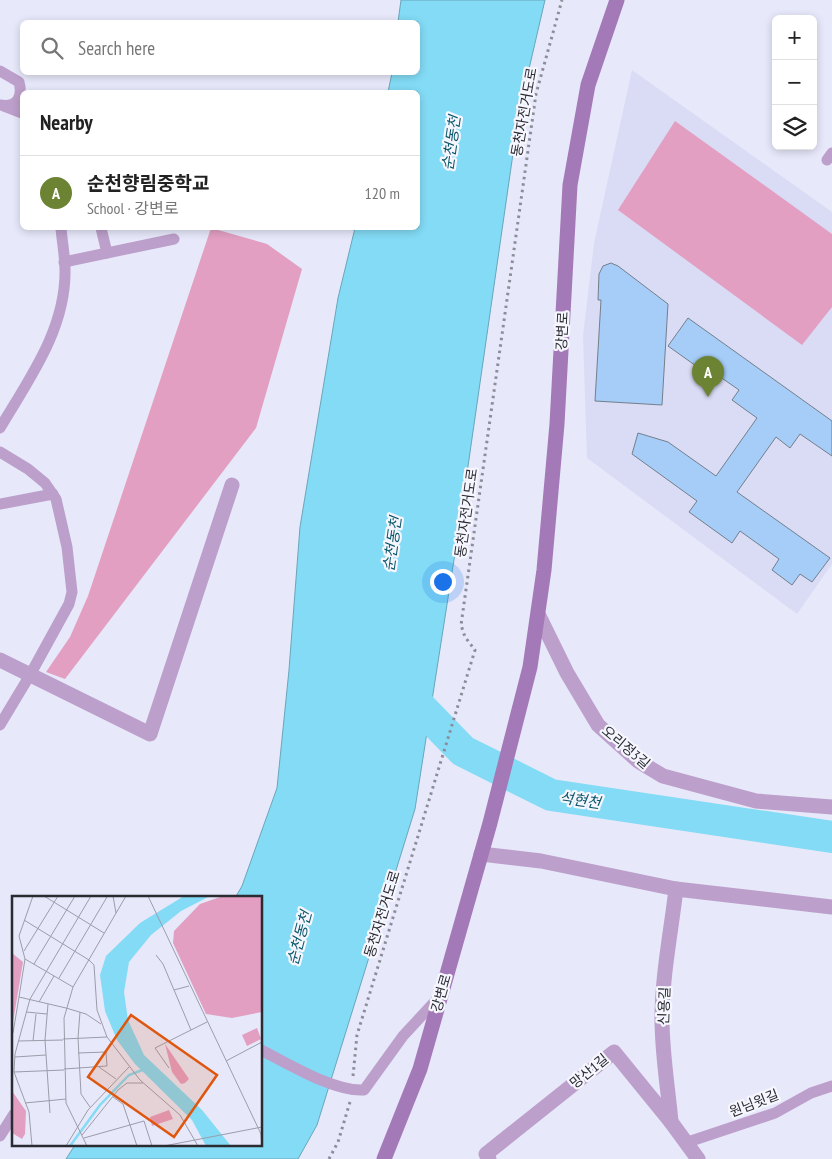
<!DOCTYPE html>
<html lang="en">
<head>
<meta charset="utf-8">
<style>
  :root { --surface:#fff; --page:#f6f6f6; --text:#222; --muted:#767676; --line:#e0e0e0; --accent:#6d8334 }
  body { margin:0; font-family:"PT Sans Narrow","Noto Sans KR",sans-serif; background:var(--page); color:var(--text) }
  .controls { position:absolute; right:15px; top:15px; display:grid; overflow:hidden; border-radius:8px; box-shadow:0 2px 8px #0003 }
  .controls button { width:45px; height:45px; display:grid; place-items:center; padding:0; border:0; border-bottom:1px solid var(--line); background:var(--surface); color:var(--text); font:25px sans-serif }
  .you { position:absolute; left:442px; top:581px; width:18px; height:18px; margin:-12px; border:4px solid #fff; border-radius:50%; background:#1a73e8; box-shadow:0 0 0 8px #1a73e833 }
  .badge { display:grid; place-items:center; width:32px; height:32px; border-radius:50%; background:var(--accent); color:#fff; font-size:16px; font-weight:700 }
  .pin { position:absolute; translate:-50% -41px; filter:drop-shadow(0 1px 2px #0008) }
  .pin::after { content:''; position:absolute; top:26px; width:18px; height:15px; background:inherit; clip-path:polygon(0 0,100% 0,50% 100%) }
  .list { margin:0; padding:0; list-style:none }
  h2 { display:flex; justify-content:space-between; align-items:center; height:65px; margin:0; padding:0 20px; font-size:21px }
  h2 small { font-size:16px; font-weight:400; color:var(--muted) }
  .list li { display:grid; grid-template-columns:32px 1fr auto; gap:15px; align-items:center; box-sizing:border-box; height:75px; padding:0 20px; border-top:1px solid var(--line) }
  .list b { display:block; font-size:19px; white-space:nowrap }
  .list p { margin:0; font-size:16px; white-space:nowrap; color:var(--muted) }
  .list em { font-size:16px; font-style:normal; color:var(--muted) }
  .icon { flex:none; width:28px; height:28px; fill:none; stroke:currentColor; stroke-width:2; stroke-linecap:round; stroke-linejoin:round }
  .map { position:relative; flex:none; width:832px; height:1159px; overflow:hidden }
  .search { position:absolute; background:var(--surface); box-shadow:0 2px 8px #0003; left:20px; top:20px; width:400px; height:55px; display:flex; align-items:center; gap:12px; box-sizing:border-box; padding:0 18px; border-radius:8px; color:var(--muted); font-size:19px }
  .panel { position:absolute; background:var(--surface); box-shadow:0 2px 8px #0003; left:20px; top:90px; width:400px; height:140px; border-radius:8px }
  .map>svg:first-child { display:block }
  .built { fill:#dadcf5 }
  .green { fill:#e29fc2 }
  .water { fill:#83dbf5; stroke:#69a6ba }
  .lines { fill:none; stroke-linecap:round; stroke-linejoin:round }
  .river { stroke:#83dbf5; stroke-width:32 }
  .building { fill:#a5cdf8; stroke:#737f8c }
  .path { stroke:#8c8d99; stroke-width:3; stroke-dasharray:2.5 4; stroke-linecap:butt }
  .lane { stroke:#bc9fca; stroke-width:11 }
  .street { stroke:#bc9fca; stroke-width:15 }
  .secondary { stroke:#a479b8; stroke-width:15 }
  .labels { text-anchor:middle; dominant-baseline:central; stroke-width:4.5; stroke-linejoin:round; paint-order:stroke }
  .street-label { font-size:14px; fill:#2b2b32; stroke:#f6f6fe }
  .water-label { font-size:15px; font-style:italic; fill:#075668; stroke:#f6f6fe }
  .inset-river { fill:none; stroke:#83dbf5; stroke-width:2.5 }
  .inset-road { fill:none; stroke:#9c9caa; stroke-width:1 }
  .view { fill:#df570e; fill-opacity:0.15; stroke:#df570e; stroke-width:2.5 }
  .inset-edge { fill:none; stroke:#2b2b32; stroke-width:2.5 }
</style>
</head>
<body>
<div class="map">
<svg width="832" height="1159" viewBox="0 0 832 1159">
  <rect width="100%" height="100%" fill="#e7e8fa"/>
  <!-- built -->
  <path class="built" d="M632 70 832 212V564L797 614 587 458 583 336 594 243Z"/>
  <!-- green -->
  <g class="green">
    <path d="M675 121 832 234V307L802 345 618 210Z"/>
    <path d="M211 228 267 244 302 269 256 428 65 679 46 672 70 637 88 596Z"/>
  </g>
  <!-- water -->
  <path class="water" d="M401 0H545L519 112 461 515 415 809 317 1125 298 1159H66L75 1145H261V898H235L242 886 277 788 289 670 300 527 338 298 355 228H418V92H388L392 73 418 72V22H398Z"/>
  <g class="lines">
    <!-- river -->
    <path class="river" d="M398 684 463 751 551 795 832 837"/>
  </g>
  <!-- building -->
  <g class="building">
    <path d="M611 263 618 266 668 304 662 405 595 401 601 300H598L599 274 603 266Z"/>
    <path d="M688 318 832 421V456L800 434 790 448 776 437 737 492 830 558 812 582 800 574 792 585 772 570 779 559 740 531 732 543 689 512 697 501 632 454 638 433 668 442 716 476 757 418 732 400 739 390 716 374 713 378 668 346Z"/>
  </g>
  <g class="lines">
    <!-- path -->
    <g class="path">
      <path d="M353 1076 357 1035 475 650 465 637 461 625 536 94 562 0"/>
      <path d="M329 1159 338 1142 350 1102"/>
    </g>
    <!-- lane -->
    <g class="lane">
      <path d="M0 71 19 82C23 97 17 108 0 105"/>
      <path d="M4 106 22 113"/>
      <path d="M827 160 832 153"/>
      <path d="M101 228 107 253"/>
      <path d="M64 262 174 239"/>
      <path d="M0 428C29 379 66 329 65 270 65 256 62 241 61 228"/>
      <path d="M0 452 28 469 45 483 56 499 67 547 72 592 69 604 30 675 0 725"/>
      <path d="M0 504 53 494"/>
      <path d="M261 1050C289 1064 334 1092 364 1090L403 1036 440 996"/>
      <path d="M0 1136 14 1114"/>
      <path d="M685 1143 775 1113 811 1093 832 1086"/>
    </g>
    <!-- street -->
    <g class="street">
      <path d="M539 616 567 673 598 725 638 761 663 776 756 801 832 807"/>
      <path d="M0 660 150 734 232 485"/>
      <path d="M481 854 541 861 676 889 832 907"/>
      <path d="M671 1122C668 1088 662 1054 662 1019 662 976 671 932 676 889"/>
      <path d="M489 1159 486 1154 614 1052 671 1122 698 1159"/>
    </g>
    <!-- secondary -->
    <path class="secondary" d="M384 1159 420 1069 490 823 530 667 544 570 557 424 570 185 588 85 617 0"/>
  </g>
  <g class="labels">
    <!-- street labels -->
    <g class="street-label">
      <text transform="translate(524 112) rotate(-80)">동천자전거도로</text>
      <text transform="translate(562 331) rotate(-87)">강변로</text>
      <text transform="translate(466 513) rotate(-82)">동천자전거도로</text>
      <text transform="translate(626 747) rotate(40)">오리정3길</text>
      <text transform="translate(382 914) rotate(-73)">동천자전거도로</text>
      <text transform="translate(441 993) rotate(-74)">강변로</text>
      <text transform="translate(664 1006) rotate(-88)">신용길</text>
      <text transform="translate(589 1071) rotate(-39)">망산1길</text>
      <text transform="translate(754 1103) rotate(-21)">원님윗길</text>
    </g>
    <!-- water labels -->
    <g class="water-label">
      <text transform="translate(451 143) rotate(-82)">순천동천</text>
      <text transform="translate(392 544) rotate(-82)">순천동천</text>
      <text transform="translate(580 800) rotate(8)">석현천</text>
      <text transform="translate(299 938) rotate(-75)">순천동천</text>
    </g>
  </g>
  <!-- overview -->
  <g transform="translate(12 896)">
    <rect width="250" height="250" fill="#e7e8fa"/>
    <path d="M211 0H250V116L220 122 194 118 161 47 162 35 188 8ZM0 57 11 66 0 132ZM245 132 249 143 235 150 230 139ZM153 148 177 183 173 187 169 188 160 176ZM0 195 14 215 13 238 10 243 0 237ZM157 214 161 223 140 230 138 221Z" fill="#e29fc2"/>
    <path d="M172 0H198L169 15 139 39 117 66 112 96 116 124 132 159 190 214 219 250H194L180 224 123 168 105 144 93 115 88 79 94 60 128 27Z" fill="#83dbf5"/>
    <path class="inset-river" d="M58 250 88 209 117 179 133 173"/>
    <path class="inset-road" d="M21 0 7 40 13 63 7 101 54 112M32 0 92 37M101 0 104 17M136 0 249 238 250 250M12 24 77 64M12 55 46 0M144 59 151 68 179 134M13 63 61 91M77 64 82 69 85 114 95 141 128 184 168 219 186 250M22 68 63 0M47 82 95 1M162 94 177 90M27 106 42 80M36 108 33 144 38 217M54 112 74 118 89 128M14 116 35 118M68 116 66 142 69 198 78 211M1 137 7 101M51 143 95 141M6 145 51 144M21 145 24 118M3 161 34 159M214 165 250 146M87 171 104 183M157 172 143 152 195 126M52 173 95 170 94 156 66 157M2 176 52 174M101 201 111 208 125 250M13 207 54 203M70 239 106 194 115 187H131M72 242 132 225 140 250M20 250 17 216 2 176 3 158 18 103 79 0M54 250 76 214 117 171M75 250 54 207 52 122 61 91 114 0M152 250 250 231"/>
    <path class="view" d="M119 119 205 179 162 241 76 181Z"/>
    <rect width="250" height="250" class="inset-edge"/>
  </g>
</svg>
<div class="controls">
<button>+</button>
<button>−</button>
<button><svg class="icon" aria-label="layers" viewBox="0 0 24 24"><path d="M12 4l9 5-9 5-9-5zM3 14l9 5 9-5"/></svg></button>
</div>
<div class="you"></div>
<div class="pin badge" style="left:708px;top:397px">A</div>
<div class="search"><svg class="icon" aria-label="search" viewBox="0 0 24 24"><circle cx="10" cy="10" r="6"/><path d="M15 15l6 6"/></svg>Search here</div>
<section class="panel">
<h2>Nearby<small></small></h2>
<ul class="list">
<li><span class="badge">A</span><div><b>순천향림중학교</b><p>School · 강변로</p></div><em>120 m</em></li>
</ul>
</section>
</div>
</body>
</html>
